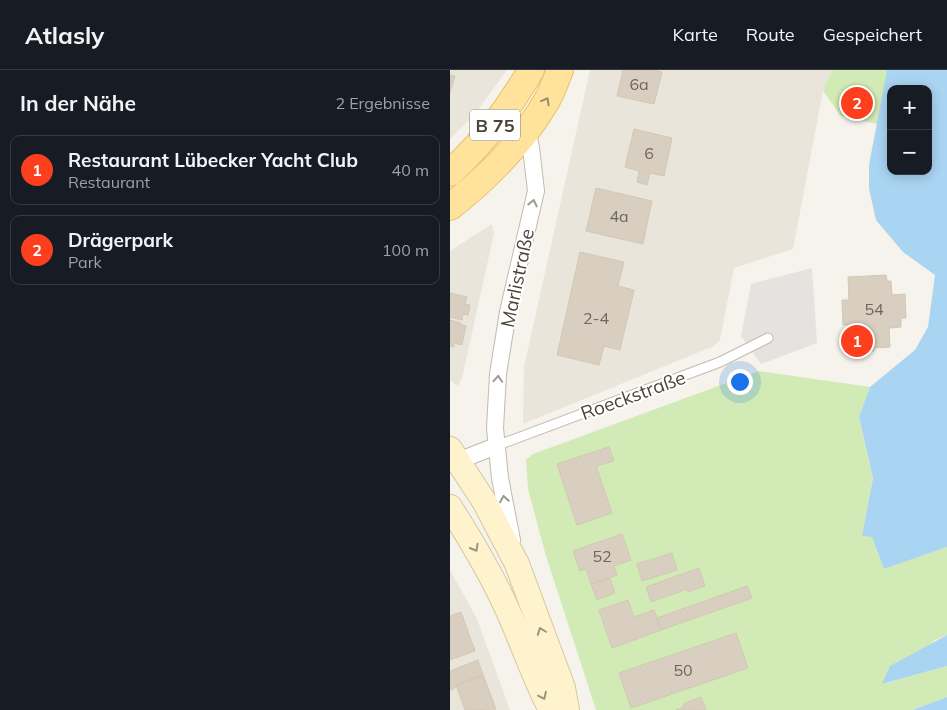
<!DOCTYPE html>
<html lang="de">
<head>
<meta charset="utf-8">
<style>
  :root { --surface:#171b24; --page:#242831; --text:#f1f3f6; --muted:#9ea1a6; --line:#363941; --accent:#fc3f1d }
  body { margin:0; font-family:Mulish,sans-serif; background:var(--page); color:var(--text) }
  .controls { position:absolute; right:15px; top:15px; display:grid; overflow:hidden; border-radius:10px; box-shadow:0 2px 12px #0003 }
  .controls button { width:45px; height:45px; display:grid; place-items:center; padding:0; border:0; border-bottom:1px solid var(--line); background:var(--surface); color:var(--text); font:25px sans-serif }
  .you { position:absolute; left:289px; top:311px; width:18px; height:18px; margin:-12px; border:4px solid #fff; border-radius:50%; background:#1a73e8; box-shadow:0 0 0 8px #1a73e833 }
  .badge { display:grid; place-items:center; width:32px; height:32px; border-radius:50%; background:var(--accent); color:#fff; font-size:16px; font-weight:700 }
  .pin { position:absolute; translate:-50% -50%; border:2px solid #fff; box-shadow:0 1px 5px #0006 }
  .list { margin:0; padding:0; list-style:none }
  h2 { display:flex; justify-content:space-between; align-items:center; height:65px; margin:0; padding:0 20px; font-size:21px }
  h2 small { font-size:16px; font-weight:400; color:var(--muted) }
  .list li { display:grid; grid-template-columns:32px 1fr auto; gap:15px; align-items:center; box-sizing:border-box; height:70px; margin:0 10px 10px; padding:0 10px; border:1px solid var(--line); border-radius:10px }
  .list b { display:block; font-size:19px; white-space:nowrap }
  .list p { margin:0; font-size:16px; white-space:nowrap; color:var(--muted) }
  .list em { font-size:16px; font-style:normal; color:var(--muted) }
  .map { position:relative; flex:none; width:497px; height:640px; overflow:hidden }
  header { display:flex; align-items:center; gap:30px; box-sizing:border-box; height:70px; padding:0 25px; background:var(--surface); border-bottom:1px solid var(--line) }
  header strong { font-size:24px }
  nav { display:flex; gap:28px; margin-inline-start:auto; font-size:18px }
  main { display:flex }
  aside { flex:1; background:var(--surface) }
  .map>svg:first-child { display:block }
  .residential { fill:#eae5da }
  .green { fill:#d2eab5 }
  .parking { fill:#e5e3e0 }
  .water { fill:#a9d4f2; fill-rule:evenodd }
  .building { fill:#d8cfc1; stroke:#d3c7b4 }
  .lines { fill:none; stroke-linecap:round; stroke-linejoin:round }
  .service-casing { stroke:#c2bbae; stroke-width:11 }
  .minor-casing { stroke:#c2bbae; stroke-width:18 }
  .secondary-casing { stroke:#d6c79b; stroke-width:26 }
  .primary-casing { stroke:#e6c16a; stroke-width:28 }
  .service { stroke:#fff; stroke-width:9 }
  .minor { stroke:#fff; stroke-width:16 }
  .secondary { stroke:#fff3cd; stroke-width:24 }
  .primary { stroke:#ffe39c; stroke-width:26 }
  .oneway { stroke:#9c8c66 }
  .oneway2 { stroke:#9c9892 }
  .oneway3 { stroke:#9c937c }
  .labels { text-anchor:middle; dominant-baseline:central; stroke-width:4; stroke-linejoin:round; paint-order:stroke }
  .number-label { font-size:16px; fill:#6e675b }
  .shield { fill:#fff; stroke:#817c74; stroke-width:1 }
  .shield-label { font-size:18px; font-weight:bold; fill:#4b4439 }
  .street-label { font-size:19px; fill:#4b4439; stroke:#fff }
</style>
</head>
<body>
<header>
<strong>Atlasly</strong>
<nav><a>Karte</a><a>Route</a><a>Gespeichert</a></nav>
</header>
<main>
<aside>
<h2>In der Nähe<small>2 Ergebnisse</small></h2>
<ul class="list">
<li><span class="badge">1</span><div><b>Restaurant Lübecker Yacht Club</b><p>Restaurant</p></div><em>40 m</em></li>
<li><span class="badge">2</span><div><b>Drägerpark</b><p>Park</p></div><em>100 m</em></li>
</ul>
</aside>
<div class="map">
<svg width="497" height="640" viewBox="0 0 497 640">
  <rect width="100%" height="100%" fill="#f6f3ec"/>
  <!-- residential -->
  <g class="residential">
    <path d="M0 0H57L24 45 0 69Z"/>
    <path d="M140 0H382L373 21 343 179 284 198 270 270 264 276 73 354 74 297Z"/>
    <path d="M42 154 44 163 12 308 8 316 0 310V181Z"/>
    <path d="M0 500 27 549 60 640H0Z"/>
  </g>
  <!-- green -->
  <g class="green">
    <path d="M382 0H438L427 54 391 46 373 21Z"/>
    <path d="M309 301 420 317 409 347 423 408 412 466 422 467 434 499 497 477V565L485 570 433 614 497 596V627L462 640H146L96 486 78 419 76 390 83 384Z"/>
  </g>
  <!-- parking -->
  <path class="parking" d="M362 198 367 273 311 294 291 266 301 214Z"/>
  <!-- water -->
  <g class="water">
    <path d="M437 0H497V477L434 499 422 467 412 466 423 408 409 347 420 317 465 280 478 257 485 205 453 182 426 150 419 119V95ZM441 19H478V101H441Z"/>
    <path d="M497 565V596L432 614 440 596Z"/>
    <path d="M497 627V640H462Z"/>
  </g>
  <!-- building -->
  <g class="building">
    <path d="M173 0H204L212 2 204 34 167 26Z"/>
    <path d="M0 5 5 6 0 23Z"/>
    <path d="M184 59 222 68 214 106 200 103 197 115 187 112 189 101 175 97Z"/>
    <path d="M146 118 202 131 193 174 136 161Z"/>
    <path d="M130 182 174 192 168 216 184 220 170 280 154 276 149 295 107 285Z"/>
    <path d="M436 205 437 211H441L442 225 455 224 456 248H451V257L439 258 440 277 424 278V281L402 282 401 255H393L392 230H399L398 207Z"/>
    <path d="M0 223 17 227 15 234 20 235 18 245 13 244 12 250 0 247Z"/>
    <path d="M0 250 11 253 10 254 16 256 12 275 4 273V277L0 276Z"/>
    <path d="M159 377 164 391 146 396 162 443 127 455 107 394Z"/>
    <path d="M172 464 181 490 164 496 167 505 141 514 136 499 130 501 123 481Z"/>
    <path d="M222 483 227 500 192 511 187 494Z"/>
    <path d="M249 498 255 516 238 522 237 519 201 532 196 517Z"/>
    <path d="M160 508 165 523 147 530 141 514Z"/>
    <path d="M297 516 302 528 211 560 207 548Z"/>
    <path d="M178 530 184 547 204 540 211 560 162 578 149 540Z"/>
    <path d="M11 542 25 581 0 590V546Z"/>
    <path d="M286 563 298 598 181 638 169 603Z"/>
    <path d="M28 590 33 605 6 615 7 617 0 620V601Z"/>
    <path d="M33 605 46 639 15 640 6 615Z"/>
    <path d="M251 627 256 640H226L234 637 233 634Z"/>
  </g>
  <g class="lines">
    <!-- service casing -->
    <g class="service-casing">
      <path id="service" d="M46 376 270 292 318 268"/>
    </g>
    <!-- minor casing -->
    <g class="minor-casing">
      <g id="minor">
        <path d="M0 394 46 376"/>
        <path d="M62 470 50 408 45 358 48 304 58 242 86 121 81 78 77 59"/>
      </g>
    </g>
    <!-- secondary casing -->
    <g class="secondary-casing">
      <g id="secondary">
        <path d="M0 379 34 431 67 494 113 618 117 640"/>
        <path d="M0 437C21 470 42 505 58 541 73 574 84 608 101 640"/>
      </g>
    </g>
    <!-- primary casing -->
    <g class="primary-casing">
      <g id="primary">
        <path d="M0 103C33 73 59 38 81 0"/>
        <path d="M0 137C37 108 72 73 96 32 102 22 106 10 110 0"/>
      </g>
    </g>
    <!-- service -->
    <use href="#service" class="service"/>
    <!-- minor -->
    <use href="#minor" class="minor"/>
    <!-- secondary -->
    <use href="#secondary" class="secondary"/>
    <!-- primary -->
    <use href="#primary" class="primary"/>
  </g>
  <!-- one-way arrows -->
  <defs><path id="oneway-chevron" d="M-2-3.5L2.5 0L-2 3.5" fill="none" stroke-width="1.6" stroke-linecap="round" stroke-linejoin="round" transform="scale(1.25)"/></defs>
  <use class="oneway" href="#oneway-chevron" transform="translate(96 31) rotate(-61)"/>
  <g class="oneway2">
    <use href="#oneway-chevron" transform="translate(83 133) rotate(-77)"/>
    <use href="#oneway-chevron" transform="translate(48 309) rotate(-86)"/>
    <use href="#oneway-chevron" transform="translate(54 429) rotate(-99)"/>
  </g>
  <g class="oneway3">
    <use href="#oneway-chevron" transform="translate(25 478) rotate(60)"/>
    <use href="#oneway-chevron" transform="translate(91 561) rotate(-111)"/>
    <use href="#oneway-chevron" transform="translate(93 626) rotate(64)"/>
  </g>
  <g class="labels">
    <!-- number labels -->
    <g class="number-label">
      <text x="189" y="14">6a</text>
      <text x="199" y="83">6</text>
      <text x="169" y="146">4a</text>
      <text x="424" y="239">54</text>
      <text x="146" y="248">2-4</text>
      <text x="152" y="486">52</text>
      <text x="233" y="600">50</text>
    </g>
    <!-- shield labels -->
    <rect class="shield" x="20" y="39.5" width="50" height="31" rx="4"/>
    <g class="shield-label">
      <text x="45" y="55">B 75</text>
    </g>
    <!-- street labels -->
    <g class="street-label">
      <text transform="translate(67 208) rotate(-78)">Marlistraße</text>
      <text transform="translate(183 325) rotate(-20)">Roeckstraße</text>
    </g>
  </g>
</svg>
<div class="controls">
<button>+</button>
<button>−</button>
</div>
<div class="you"></div>
<div class="pin badge" style="left:407px;top:271px">1</div>
<div class="pin badge" style="left:407px;top:33px">2</div>
</div>
</main>
</body>
</html>
